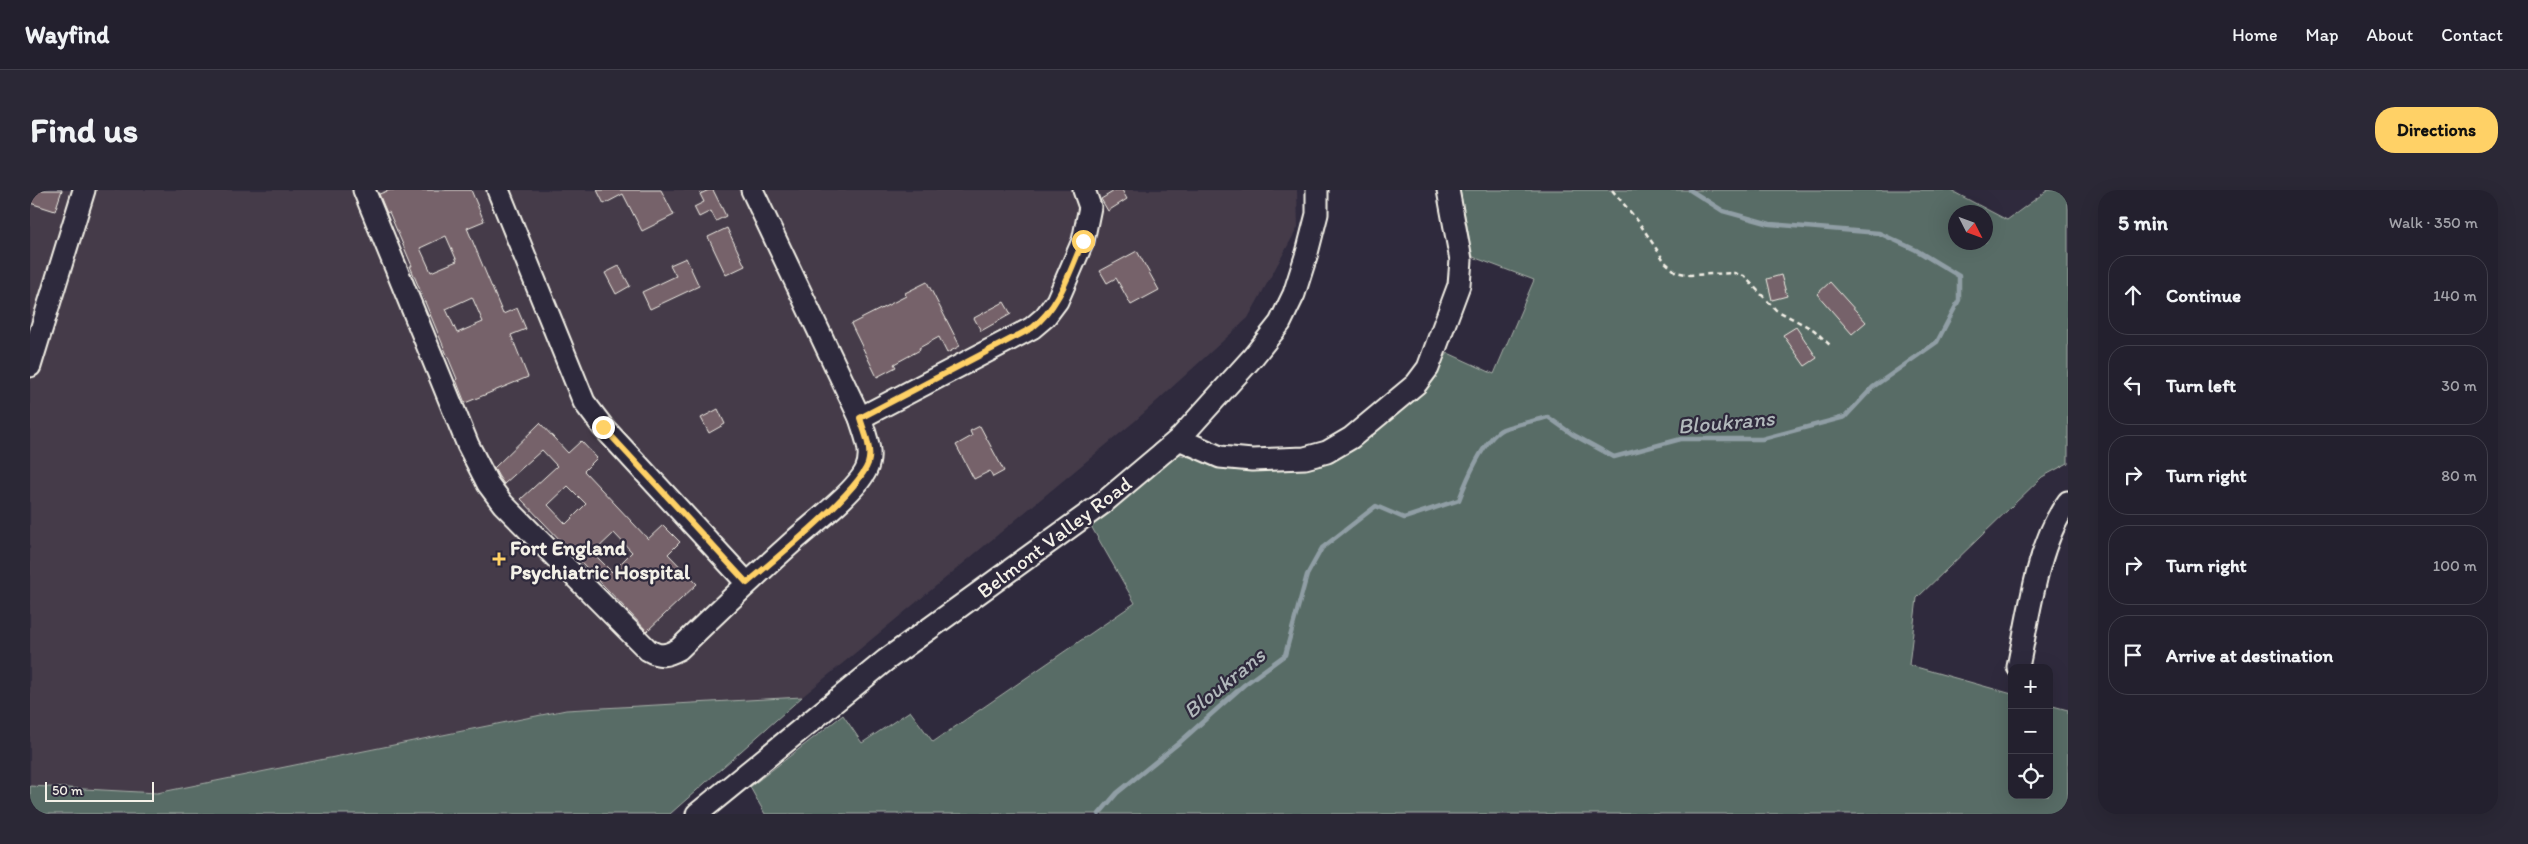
<!DOCTYPE html>
<html lang="en">
<head>
<meta charset="utf-8">
<style>
  :root { --surface:#23202e; --page:#2b2836; --text:#f1f3f6; --muted:#a3a3aa; --line:#403e4a; --accent:#ffd166 }
  body { margin:0; font-family:Itim,sans-serif; background:var(--page); color:var(--text) }
  .controls { position:absolute; right:15px; bottom:15px; display:grid; overflow:hidden; border-radius:10px; box-shadow:0 5px 20px #0002 }
  .controls button { width:45px; height:45px; display:grid; place-items:center; padding:0; border:0; border-bottom:1px solid var(--line); background:var(--surface); color:var(--text); font:25px sans-serif }
  .compass { position:absolute; left:1918px; top:15px; width:45px; height:45px; border-radius:50%; background:var(--surface); box-shadow:0 5px 20px #0002; rotate:132deg }
  .scale { position:absolute; left:15px; bottom:12px; width:109px; box-sizing:border-box; padding-left:5px; border:2px solid #f4f1e8; border-top:0; font-size:14px; line-height:18px; white-space:nowrap; color:#f4f1e8; -webkit-text-stroke:4px #2f2a3d; paint-order:stroke }
  .stop { position:absolute; width:15px; height:15px; margin:-11px; border:4px solid #ffd166; border-radius:50%; background:#fff }
  .stop.end { background:#ffd166; border-color:#fff; box-shadow:0 1px 5px #0008 }
  .list { margin:0; padding:0; list-style:none }
  h2 { display:flex; justify-content:space-between; align-items:center; height:65px; margin:0; padding:0 20px; font-size:21px }
  h2 small { font-size:16px; font-weight:400; color:var(--muted) }
  .list li { display:grid; grid-template-columns:32px 1fr auto; gap:15px; align-items:center; box-sizing:border-box; height:80px; margin:0 10px 10px; padding:0 10px; border:1px solid var(--line); border-radius:20px }
  .list b { display:block; font-size:19px; white-space:nowrap }
  .list em { font-size:16px; font-style:normal; color:var(--muted) }
  .icon { flex:none; width:28px; height:28px; fill:none; stroke:currentColor; stroke-width:2; stroke-linecap:round; stroke-linejoin:round }
  .map { position:relative; flex:none; width:2038px; height:624px; overflow:hidden; border-radius:20px }
  header { display:flex; align-items:center; gap:30px; box-sizing:border-box; height:70px; padding:0 25px; background:var(--surface); border-bottom:1px solid var(--line) }
  header strong { font-size:24px }
  nav { display:flex; gap:28px; margin-inline-start:auto; font-size:18px }
  .intro { display:flex; align-items:center; justify-content:space-between; box-sizing:border-box; height:120px; padding:0 30px }
  h1 { margin:0; font-size:35px }
  .button { padding:12px 22px; border-radius:20px; background:var(--accent); color:#111; font-size:18px; font-weight:700 }
  main { display:flex; gap:30px; padding:0 30px }
  aside { flex:1; background:var(--surface); border-radius:20px; box-shadow:0 5px 20px #0002 }
  .map>svg:first-child { display:block }
  .built { fill:#443b4a }
  .green { fill:#586c66; stroke:#a6aea7; fill-rule:evenodd }
  .lines { fill:none; stroke-linecap:round; stroke-linejoin:round }
  .stream { stroke:#909ea5; stroke-width:4.5 }
  .building { fill:#76626a; stroke:#f4f1e8; fill-rule:evenodd }
  .minor-casing { stroke:#f4f1e8; stroke-width:25 }
  .path { stroke:#f4f1e8; stroke-width:2.5; stroke-dasharray:5 4; stroke-linecap:butt }
  .minor { stroke:#2f2a3d; stroke-width:21 }
  .route { stroke:#ffd166; stroke-width:6 }
  .poi-dot { fill:#ffd166; stroke:#2f2a3d; stroke-width:2 }
  .labels { text-anchor:middle; dominant-baseline:central; stroke-width:4.5; stroke-linejoin:round; paint-order:stroke }
  .street-label { font-size:21px; fill:#f4f1e8; stroke:#2f2a3d }
  .poi-label { font-size:21px; font-weight:bold; fill:#f4f1e8; stroke:#2f2a3d; text-anchor:start }
  .water-label { font-size:22px; font-style:italic; fill:#b2b9bc; stroke:#2f2a3d }
</style>
</head>
<body>
<header>
<strong>Wayfind</strong>
<nav><a>Home</a><a>Map</a><a>About</a><a>Contact</a></nav>
</header>
<div class="intro"><h1>Find us</h1><a class="button">Directions</a></div>
<main>
<div class="map">
<svg width="2038" height="624" viewBox="0 0 2038 624">
  <rect width="100%" height="100%" fill="#2f2a3d"/>
  <filter id="ink" filterUnits="userSpaceOnUse"><feTurbulence type="fractalNoise" baseFrequency=".02" numOctaves="2"/><feDisplacementMap in="SourceGraphic" scale="10" xChannelSelector="R" yChannelSelector="G"/><feConvolveMatrix kernelMatrix="1 2 1 2 8 2 1 2 1" color-interpolation-filters="sRGB"/></filter>
  <g filter="url(#ink)">
    <!-- built -->
    <path class="built" d="M0 0H1267L1268 37 1218 128 1105 231 772 507 669 517 536 520 127 603 0 596Z"/>
    <!-- green -->
    <g class="green">
      <path d="M1430 0H1920L1977 30 2018 0H2038V273L2012 287 1887 408 1879 475 1982 504V605H2019V515L2038 520V624H735L720 597 813 525 832 553 880 521 903 552 1105 413 1061 336 1144 263 1188 275 1292 276 1387 209 1418 163 1464 184 1504 90 1443 67ZM1926 22H1956V52H1926Z"/>
      <path d="M772 507 640 624H0V596L127 603 536 520Z"/>
    </g>
    <g class="lines">
      <!-- stream -->
      <path class="stream" d="M1069 624 1087 603 1150 552 1214 495 1255 465 1277 385 1292 358 1346 316 1374 328 1429 310C1436 291 1454 248 1473 239 1487 234 1504 231 1518 227L1542 244 1584 267 1651 249H1732L1815 227 1843 197 1907 152 1929 110V86L1886 60 1849 43 1740 34 1693 21 1660 0"/>
    </g>
    <!-- building -->
    <g class="building">
      <path d="M0 0H32L25 21 0 13Z"/>
      <path d="M360 0H441L454 31 437 38 473 124 487 118 496 139 481 145 498 187 435 213 426 190 427 189 380 76H382L359 22 357 23 349 4ZM416 46 427 71 401 82 390 58ZM442 107 453 132 427 143 416 119Z"/>
      <path d="M567 0H631L644 25 612 41 593 4 574 14Z"/>
      <path d="M679 0H683L696 26 686 31 681 21 669 27 664 17 674 12 670 4Z"/>
      <path d="M1086 0H1092L1097 9 1078 21 1071 9Z"/>
      <path d="M697 38 715 76 696 85 678 47Z"/>
      <path d="M1107 61 1129 100 1101 115 1086 88 1077 93 1070 81Z"/>
      <path d="M656 68 669 96 620 119 612 102 646 86 640 75Z"/>
      <path d="M589 76 600 96 586 104 575 83Z"/>
      <path d="M1751 85 1757 106 1742 110 1737 89Z"/>
      <path d="M897 92 930 156 917 163 909 147 889 158 890 160 864 174 866 177 847 187 821 134 876 106 875 103Z"/>
      <path d="M1800 92 1836 132 1822 144 1787 104Z"/>
      <path d="M974 112 981 124 951 141 944 128Z"/>
      <path d="M1766 137 1787 168 1775 176 1753 145Z"/>
      <path d="M688 219 695 234 679 243 671 228Z"/>
      <path d="M510 233 538 263 551 251 567 268 554 281 618 349 633 335 650 352 638 364 667 394 617 441 491 309 527 276 512 260 474 294 469 287 464 278ZM538 296 556 314 536 334 518 315ZM584 343 602 362 582 382 563 363Z"/>
      <path d="M950 236 974 281 963 287 960 281 944 289 926 255 942 246 940 241Z"/>
    </g>
    <g class="lines">
      <!-- minor casing -->
      <g class="minor-casing">
        <g id="minor">
          <path d="M334 0 438 255 458 294 473 314 618 460C630 467 636 466 649 459 687 422 726 385 766 349 784 333 826 301 836 280 844 263 835 245 830 228L722 0"/>
          <path d="M468 0 554 212 573 237 717 393"/>
          <path d="M0 176 54 0"/>
          <path d="M830 228 1002 138 1015 127 1027 111 1053 51 1060 17 1054 0"/>
          <path d="M1149 249 1190 267 1222 270 1275 268 1297 262 1321 248 1386 194 1398 178 1429 95 1431 70 1418 0"/>
          <path d="M1988 477C1999 426 2007 353 2038 312"/>
          <path d="M667 624 856 470 1073 313 1149 249 1223 167 1250 133 1264 104 1277 63 1287 24V0"/>
        </g>
      </g>
      <!-- path -->
      <path class="path" d="M1582 0 1608 31 1635 72 1646 82 1660 85 1704 83 1714 86 1746 120 1784 140 1802 157"/>
      <!-- minor -->
      <use href="#minor" class="minor"/>
    </g>
  </g>
  <g class="lines" filter="url(#ink)">
    <!-- route -->
    <path class="route" d="M573 237 717 393C741 372 837 296 839 269 841 256 834 241 830 228L1002 138C1030 116 1039 83 1053 51"/>
  </g>
  <!-- markers -->
  <path class="poi-dot" d="M466.5 361.5h5v5h5v5h-5v5h-5v-5h-5v-5h5z"/>
  <g class="labels">
    <!-- street labels -->
    <g class="street-label">
      <text transform="translate(1024 347) rotate(-37)">Belmont Valley Road</text>
    </g>
    <!-- poi labels -->
    <g class="poi-label">
      <text x="480" y="357">Fort England<tspan x="480" dy="24">Psychiatric Hospital</tspan></text>
    </g>
    <!-- water labels -->
    <g class="water-label">
      <text transform="translate(1696 232) rotate(-5)">Bloukrans</text>
      <text transform="translate(1194 493) rotate(-39)">Bloukrans</text>
    </g>
  </g>
</svg>
<div class="controls">
<button>+</button>
<button>−</button>
<button><svg class="icon" aria-label="locate" viewBox="0 0 24 24"><circle cx="12" cy="12" r="6"/><path d="M12 2v4M12 18v4M2 12h4M18 12h4"/></svg></button>
</div>
<svg class="compass" viewBox="-18 -18 36 36"><path d="M0-13l5 13h-10z" fill="#e53935"/><path d="M0 13l5-13h-10z" fill="#a3a3aa"/></svg>
<div class="scale">50 m</div>
<div class="stop" style="left:1053px;top:51px"></div>
<div class="stop end" style="left:573px;top:237px"></div>
</div>
<aside>
<h2>5 min<small>Walk · 350 m</small></h2>
<ul class="list">
<li><svg class="icon" aria-label="ahead" viewBox="0 0 24 24"><path d="M12 20V5M6 11l6-6 6 6"/></svg><div><b>Continue</b></div><em>140 m</em></li>
<li><svg class="icon" aria-label="left" viewBox="0 0 24 24"><path d="M17 20v-9H6M10 6l-5 5 5 5"/></svg><div><b>Turn left</b></div><em>30 m</em></li>
<li><svg class="icon" aria-label="right" viewBox="0 0 24 24"><path d="M7 20v-9h11M14 6l5 5-5 5"/></svg><div><b>Turn right</b></div><em>80 m</em></li>
<li><svg class="icon" aria-label="right" viewBox="0 0 24 24"><path d="M7 20v-9h11M14 6l5 5-5 5"/></svg><div><b>Turn right</b></div><em>100 m</em></li>
<li><svg class="icon" aria-label="arrive" viewBox="0 0 24 24"><path d="M6 21V4h12l-3 4 3 4H6"/></svg><div><b>Arrive at destination</b></div></li>
</ul>
</aside>
</main>
</body>
</html>
